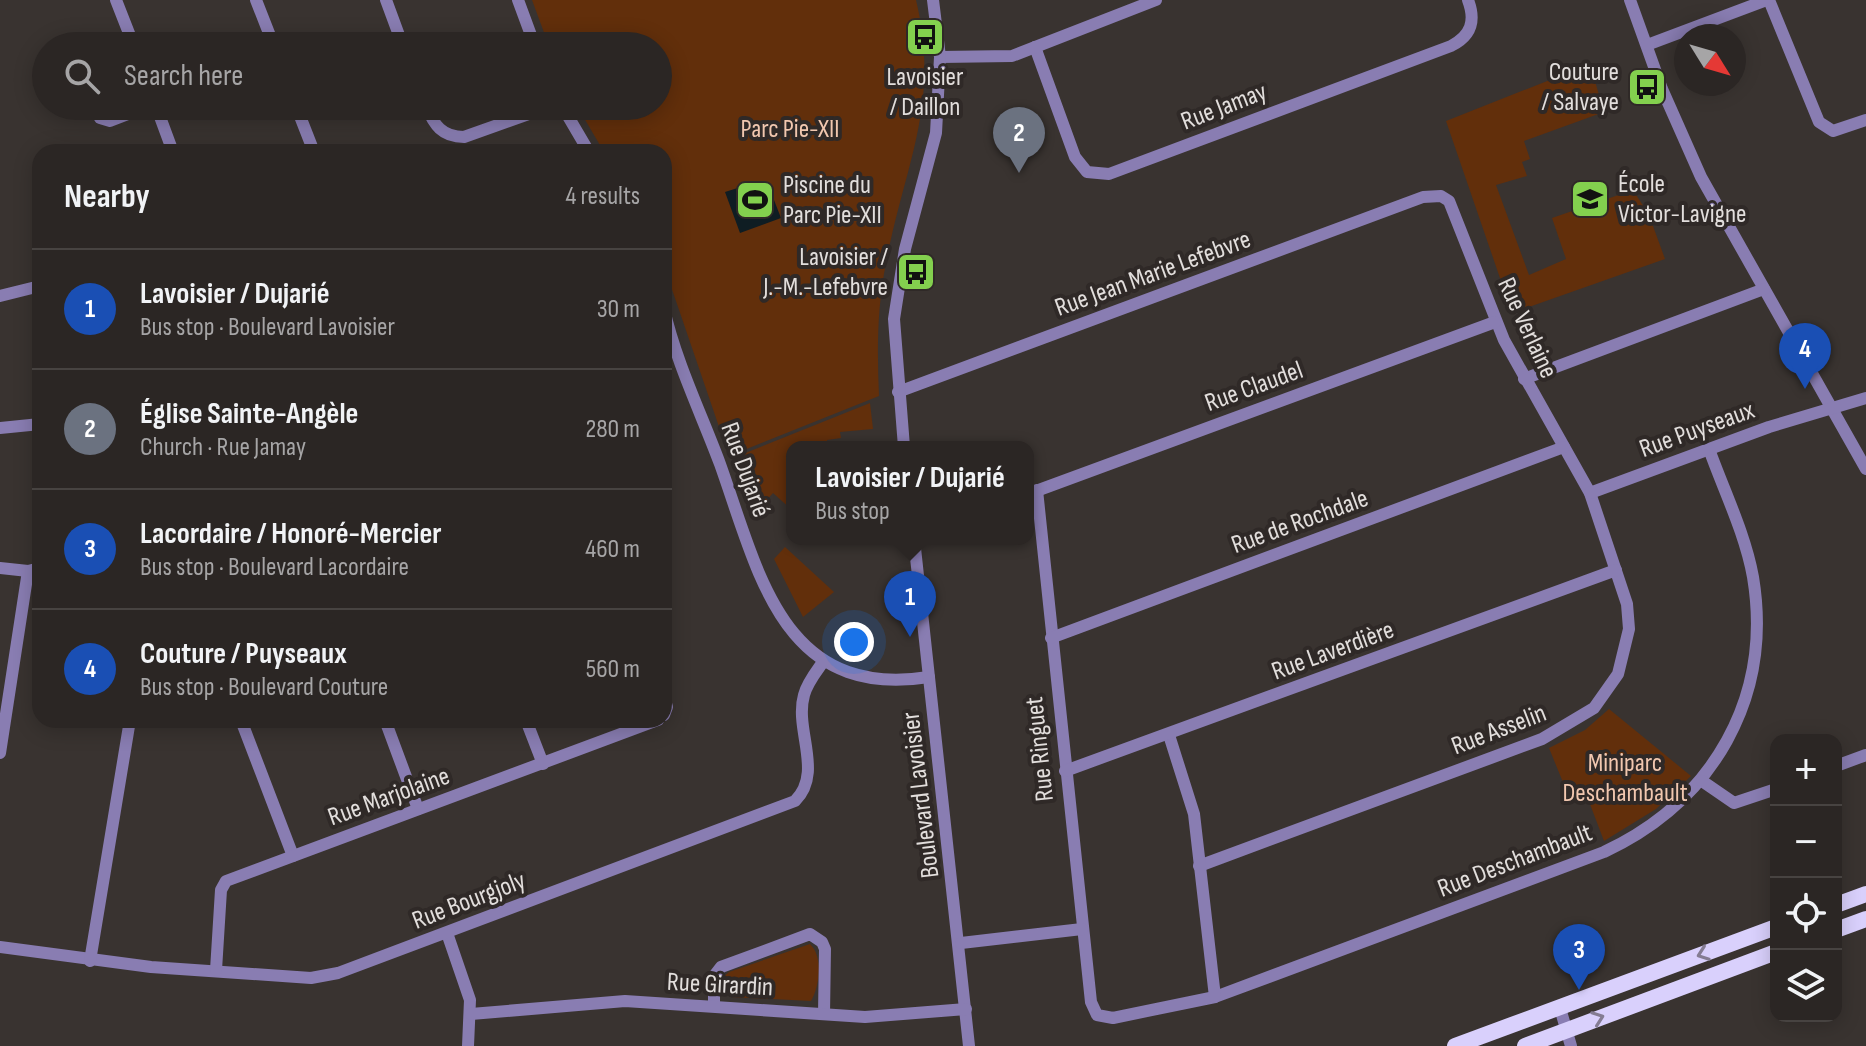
<!DOCTYPE html>
<html lang="en">
<head>
<meta charset="utf-8">
<style>
  :root { --surface:#2b2624; --page:#332e2c; --text:#f1f3f6; --muted:#a6a5a6; --line:#474341; --accent:#8c9099 }
  body { margin:0; font-family:"Sofia Sans Condensed",sans-serif; background:var(--page); color:var(--text) }
  .controls { position:absolute; right:24px; bottom:24px; display:grid; overflow:hidden; border-radius:16px; box-shadow:0 4px 20px #0003 }
  .controls button { width:72px; height:72px; display:grid; place-items:center; padding:0; border:0; border-bottom:2px solid var(--line); background:var(--surface); color:var(--text); font:40px sans-serif }
  .compass { position:absolute; left:1674px; top:24px; width:72px; height:72px; border-radius:50%; background:var(--surface); box-shadow:0 4px 20px #0003; rotate:127deg }
  .you { position:absolute; left:854px; top:642px; width:28px; height:28px; margin:-20px; border:6px solid #fff; border-radius:50%; background:#1a73e8; box-shadow:0 0 0 12px #1a73e833 }
  .badge { display:grid; place-items:center; width:52px; height:52px; border-radius:50%; background:var(--accent); color:#fff; font-size:26px; font-weight:700 }
  .pin { position:absolute; translate:-50% -66px; filter:drop-shadow(0 2px 4px #0008) }
  .pin::after { content:''; position:absolute; top:42px; width:28px; height:24px; background:inherit; clip-path:polygon(0 0,100% 0,50% 100%) }
  .popup { position:absolute; left:786px; top:441px; width:248px; height:104px; box-sizing:border-box; display:grid; place-content:center; border-radius:16px; background:var(--surface); filter:drop-shadow(0 2px 6px #0005); font-size:26px; white-space:nowrap; color:var(--muted) }
  .popup b { font-size:30px; color:var(--text) }
  .popup::after { content:''; position:absolute; left:50%; top:100%; margin-left:-16px; border:16px solid transparent; border-top-color:var(--surface) }
  .list { margin:0; padding:0; list-style:none }
  h2 { display:flex; justify-content:space-between; align-items:center; height:104px; margin:0; padding:0 32px; font-size:34px }
  h2 small { font-size:26px; font-weight:400; color:var(--muted) }
  .list li { display:grid; grid-template-columns:52px 1fr auto; gap:24px; align-items:center; box-sizing:border-box; height:120px; padding:0 32px; border-top:2px solid var(--line) }
  .list b { display:block; font-size:30px; white-space:nowrap }
  .list p { margin:0; font-size:26px; white-space:nowrap; color:var(--muted) }
  .list em { font-size:26px; font-style:normal; color:var(--muted) }
  .icon { flex:none; width:44px; height:44px; fill:none; stroke:currentColor; stroke-width:2; stroke-linecap:round; stroke-linejoin:round }
  .map { position:relative; flex:none; width:1866px; height:1046px; overflow:hidden }
  .search { position:absolute; background:var(--surface); box-shadow:0 4px 20px #0003; left:32px; top:32px; width:640px; height:88px; display:flex; align-items:center; gap:20px; box-sizing:border-box; padding:0 28px; border-radius:44px; color:var(--muted); font-size:30px }
  .panel { position:absolute; background:var(--surface); box-shadow:0 4px 20px #0003; left:32px; top:144px; width:640px; height:584px; border-radius:24px }
  .map>svg:first-child { display:block }
  .green { fill:#622f0b }
  .water { fill:#0f1d23 }
  .lines { fill:none; stroke-linecap:round; stroke-linejoin:round }
  .minor { stroke:#897db2; stroke-width:12 }
  .major { stroke:#d9d0fc; stroke-width:16 }
  .oneway { stroke:#847c92 }
  .labels { text-anchor:middle; dominant-baseline:central; stroke-width:8; stroke-linejoin:round; paint-order:stroke }
  .poi-label { font-size:26px; fill:#e2dedc; stroke:#2f2927; text-anchor:end }
  .street-label { font-size:26px; fill:#e2dedc; stroke:#2f2927 }
  .park-label { font-size:26px; fill:#f1c7af; stroke:#2f2927 }
</style>
</head>
<body>
<div class="map">
<svg width="1866" height="1046" viewBox="0 0 1866 1046">
  <rect width="100%" height="100%" fill="#393330"/>
  <!-- green -->
  <g class="green">
    <path d="M532 0H916C941 104 904 166 886 263 877 307 877 351 879 396L729 456 664 266V152H604L577 106H658V46H549Z"/>
    <path d="M1590 64 1604 112 1524 141 1530 159 1522 162 1527 176 1496 185 1529 275 1566 259 1552 218 1633 190 1649 215 1665 259 1512 313 1446 121Z"/>
    <path d="M870 403 873 429 840 432 841 438 827 440 828 447H792V471L788 473 792 510 773 493 762 505 754 500 738 456Z"/>
    <path d="M785 547 834 592 803 617 774 559Z"/>
    <path d="M1609 709 1691 776 1656 809 1604 841 1585 791 1569 797 1549 748 1585 730Z"/>
    <path d="M810 944C824 957 819 988 811 1001L731 997 722 989 723 977 729 972Z"/>
  </g>
  <!-- water -->
  <path class="water" d="M747 185 755 207 774 200 781 218 740 233 725 192Z"/>
  <g class="lines">
    <!-- minor -->
    <g class="minor">
      <path d="M116 0 134 46"/>
      <path d="M256 0 274 46"/>
      <path d="M386 0 403 46"/>
      <path d="M518 0 535 46"/>
      <path d="M1630 0 1662 89 1701 177 1866 469"/>
      <path d="M1769 0 1819 122 1833 131 1866 120"/>
      <path d="M1647 45 1767 0"/>
      <path d="M1035 47 1075 157 1087 172 1109 174 1451 46C1471 36 1476 21 1468 0"/>
      <path d="M940 57 1012 56 1156 0"/>
      <path d="M94 106 100 118 110 121 149 106"/>
      <path d="M156 106 173 152"/>
      <path d="M296 106 314 152"/>
      <path d="M426 106C434 125 442 137 464 137L551 106"/>
      <path d="M562 106 589 152"/>
      <path d="M0 296 40 286"/>
      <path d="M664 309C676 362 701 413 720 464 759 573 782 700 929 677"/>
      <path d="M1524 379 1764 289"/>
      <path d="M898 392 1423 197 1441 196 1449 201 1504 340 1590 493 1627 604 1629 629 1618 674 1594 708 1542 739 1199 866"/>
      <path d="M0 428 40 424"/>
      <path d="M904 447 894 319 905 249 936 133 940 57 933 0"/>
      <path d="M1037 490 1091 1002 1097 1015 1113 1018 1215 997 1604 852C1713 801 1773 698 1753 577 1745 533 1724 491 1709 449"/>
      <path d="M1590 493 1769 427 1866 398"/>
      <path d="M1028 494 1495 322"/>
      <path d="M914 539 969 1046"/>
      <path d="M0 568 28 571 40 568"/>
      <path d="M1051 638 1564 447"/>
      <path d="M664 696 667 707 664 715"/>
      <path d="M241 720 293 856"/>
      <path d="M385 720 418 809"/>
      <path d="M526 720 543 764"/>
      <path d="M1169 735 1194 814 1215 997"/>
      <path d="M0 753 28 571"/>
      <path d="M1836 766 1866 755"/>
      <path d="M1065 771 1616 570"/>
      <path d="M1702 781 1734 803 1776 789"/>
      <path d="M447 933 470 1000 468 1046"/>
      <path d="M961 943 1082 929"/>
      <path d="M0 947 151 967 311 978 338 973 795 801C824 772 794 730 804 695 807 683 816 672 823 662"/>
      <path d="M90 961 130 720"/>
      <path d="M216 970 221 890 226 881 658 720"/>
      <path d="M714 1006V976L721 967 810 934 822 942 825 949 824 1014"/>
      <path d="M1560 1008 1571 1046"/>
      <path d="M471 1014 625 1001 865 1017 966 1009"/>
    </g>
    <!-- major -->
    <g class="major">
      <path d="M1836 905 1866 894"/>
      <path d="M1836 930 1866 919"/>
      <path d="M1455 1046 1776 927"/>
      <path d="M1525 1046 1776 952"/>
    </g>
  </g>
  <!-- one-way arrows -->
  <defs><path id="oneway-chevron" d="M-2-3.5L2.5 0L-2 3.5" fill="none" stroke-width="1.6" stroke-linecap="round" stroke-linejoin="round" transform="scale(2)"/></defs>
  <g class="oneway">
    <use href="#oneway-chevron" transform="translate(1703 954) rotate(160)"/>
    <use href="#oneway-chevron" transform="translate(1598 1018) rotate(-20)"/>
  </g>
  <!-- icons -->
  <defs>
    <g id="bus-square" transform="scale(2)"><rect x="-9" y="-9" width="18" height="18" rx="4" fill="#83d04e" stroke="#2f2927"/><path d="M-5-6H5V4H4V6H2V4H-2V6H-4V4H-5ZM-3.5-4V0h7V-4ZM-3.5 1.2v1.5H-2V1.2ZM2 1.2v1.5H3.5V1.2Z" fill="#111"/></g>
    <g id="school-square" transform="scale(2)"><rect x="-9" y="-9" width="18" height="18" rx="4" fill="#83d04e" stroke="#2f2927"/><path d="M0-5L7-2L0 1L-7-2ZM-4 1L0 2.5L4 1V4Q0 6-4 4Z" fill="#111"/></g>
    <g id="stadium-square" transform="scale(2)"><rect x="-9" y="-9" width="18" height="18" rx="4" fill="#83d04e" stroke="#2f2927"/><path d="M0-5a6.5 5 0 1 0 0 10a6.5 5 0 1 0 0-10ZM-3.5-1.8h7v3.6h-7Z" fill="#111"/></g>
  </defs>
  <g fill-rule="evenodd">
    <use href="#bus-square" x="925" y="37"/>
    <use href="#bus-square" x="1647" y="87"/>
    <use href="#school-square" x="1590" y="199"/>
    <use href="#stadium-square" x="755" y="200"/>
    <use href="#bus-square" x="916" y="272"/>
  </g>
  <g class="labels">
    <!-- poi labels -->
    <g class="poi-label">
      <text x="1619" y="72">Couture<tspan x="1619" dy="30">/ Salvaye</tspan></text>
      <text x="925" y="77" text-anchor="middle">Lavoisier<tspan x="925" dy="30">/ Daillon</tspan></text>
      <text x="1618" y="184" text-anchor="start">École<tspan x="1618" dy="30">Victor-Lavigne</tspan></text>
      <text x="783" y="185" text-anchor="start">Piscine du<tspan x="783" dy="30">Parc Pie-XII</tspan></text>
      <text x="888" y="257">Lavoisier /<tspan x="888" dy="30">J.-M.-Lefebvre</tspan></text>
    </g>
    <!-- street labels -->
    <g class="street-label">
      <text transform="translate(1224 107) rotate(-21)">Rue Jamay</text>
      <text transform="translate(1153 274) rotate(-20)">Rue Jean Marie Lefebvre</text>
      <text transform="translate(1527 328) rotate(65)">Rue Verlaine</text>
      <text transform="translate(1254 387) rotate(-20)">Rue Claudel</text>
      <text transform="translate(1697 430) rotate(-20)">Rue Puyseaux</text>
      <text transform="translate(745 470) rotate(70)">Rue Dujarié</text>
      <text transform="translate(1300 522) rotate(-20)">Rue de Rochdale</text>
      <text transform="translate(1333 651) rotate(-20)">Rue Laverdière</text>
      <text transform="translate(1499 730) rotate(-21)">Rue Asselin</text>
      <text transform="translate(1040 749) rotate(-96)">Rue Ringuet</text>
      <text transform="translate(921 795) rotate(-97)">Boulevard Lavoisier</text>
      <text transform="translate(389 797) rotate(-20)">Rue Marjolaine</text>
      <text transform="translate(1515 861) rotate(-21)">Rue Deschambault</text>
      <text transform="translate(469 901) rotate(-21)">Rue Bourgjoly</text>
      <text transform="translate(720 985) rotate(3)">Rue Girardin</text>
    </g>
    <!-- park labels -->
    <g class="park-label">
      <text x="790" y="129">Parc Pie-XII</text>
      <text x="1625" y="763">Miniparc<tspan x="1625" dy="30">Deschambault</tspan></text>
    </g>
  </g>
</svg>
<div class="controls">
<button>+</button>
<button>−</button>
<button><svg class="icon" aria-label="locate" viewBox="0 0 24 24"><circle cx="12" cy="12" r="6"/><path d="M12 2v4M12 18v4M2 12h4M18 12h4"/></svg></button>
<button><svg class="icon" aria-label="layers" viewBox="0 0 24 24"><path d="M12 4l9 5-9 5-9-5zM3 14l9 5 9-5"/></svg></button>
</div>
<svg class="compass" viewBox="-18 -18 36 36"><path d="M0-13l5 13h-10z" fill="#e53935"/><path d="M0 13l5-13h-10z" fill="#a6a5a6"/></svg>
<div class="you"></div>
<div class="pin badge" style="left:910px;top:637px;background:#1a4fb4">1</div>
<div class="popup"><b>Lavoisier / Dujarié</b>Bus stop</div>
<div class="pin badge" style="left:1019px;top:173px;background:#6b7280">2</div>
<div class="pin badge" style="left:1579px;top:990px;background:#1a4fb4">3</div>
<div class="pin badge" style="left:1805px;top:389px;background:#1a4fb4">4</div>
<div class="search"><svg class="icon" aria-label="search" viewBox="0 0 24 24"><circle cx="10" cy="10" r="6"/><path d="M15 15l6 6"/></svg>Search here</div>
<section class="panel">
<h2>Nearby<small>4 results</small></h2>
<ul class="list">
<li><span class="badge" style="background:#1a4fb4">1</span><div><b>Lavoisier / Dujarié</b><p>Bus stop · Boulevard Lavoisier</p></div><em>30 m</em></li>
<li><span class="badge" style="background:#6b7280">2</span><div><b>Église Sainte-Angèle</b><p>Church · Rue Jamay</p></div><em>280 m</em></li>
<li><span class="badge" style="background:#1a4fb4">3</span><div><b>Lacordaire / Honoré-Mercier</b><p>Bus stop · Boulevard Lacordaire</p></div><em>460 m</em></li>
<li><span class="badge" style="background:#1a4fb4">4</span><div><b>Couture / Puyseaux</b><p>Bus stop · Boulevard Couture</p></div><em>560 m</em></li>
</ul>
</section>
</div>
</body>
</html>
